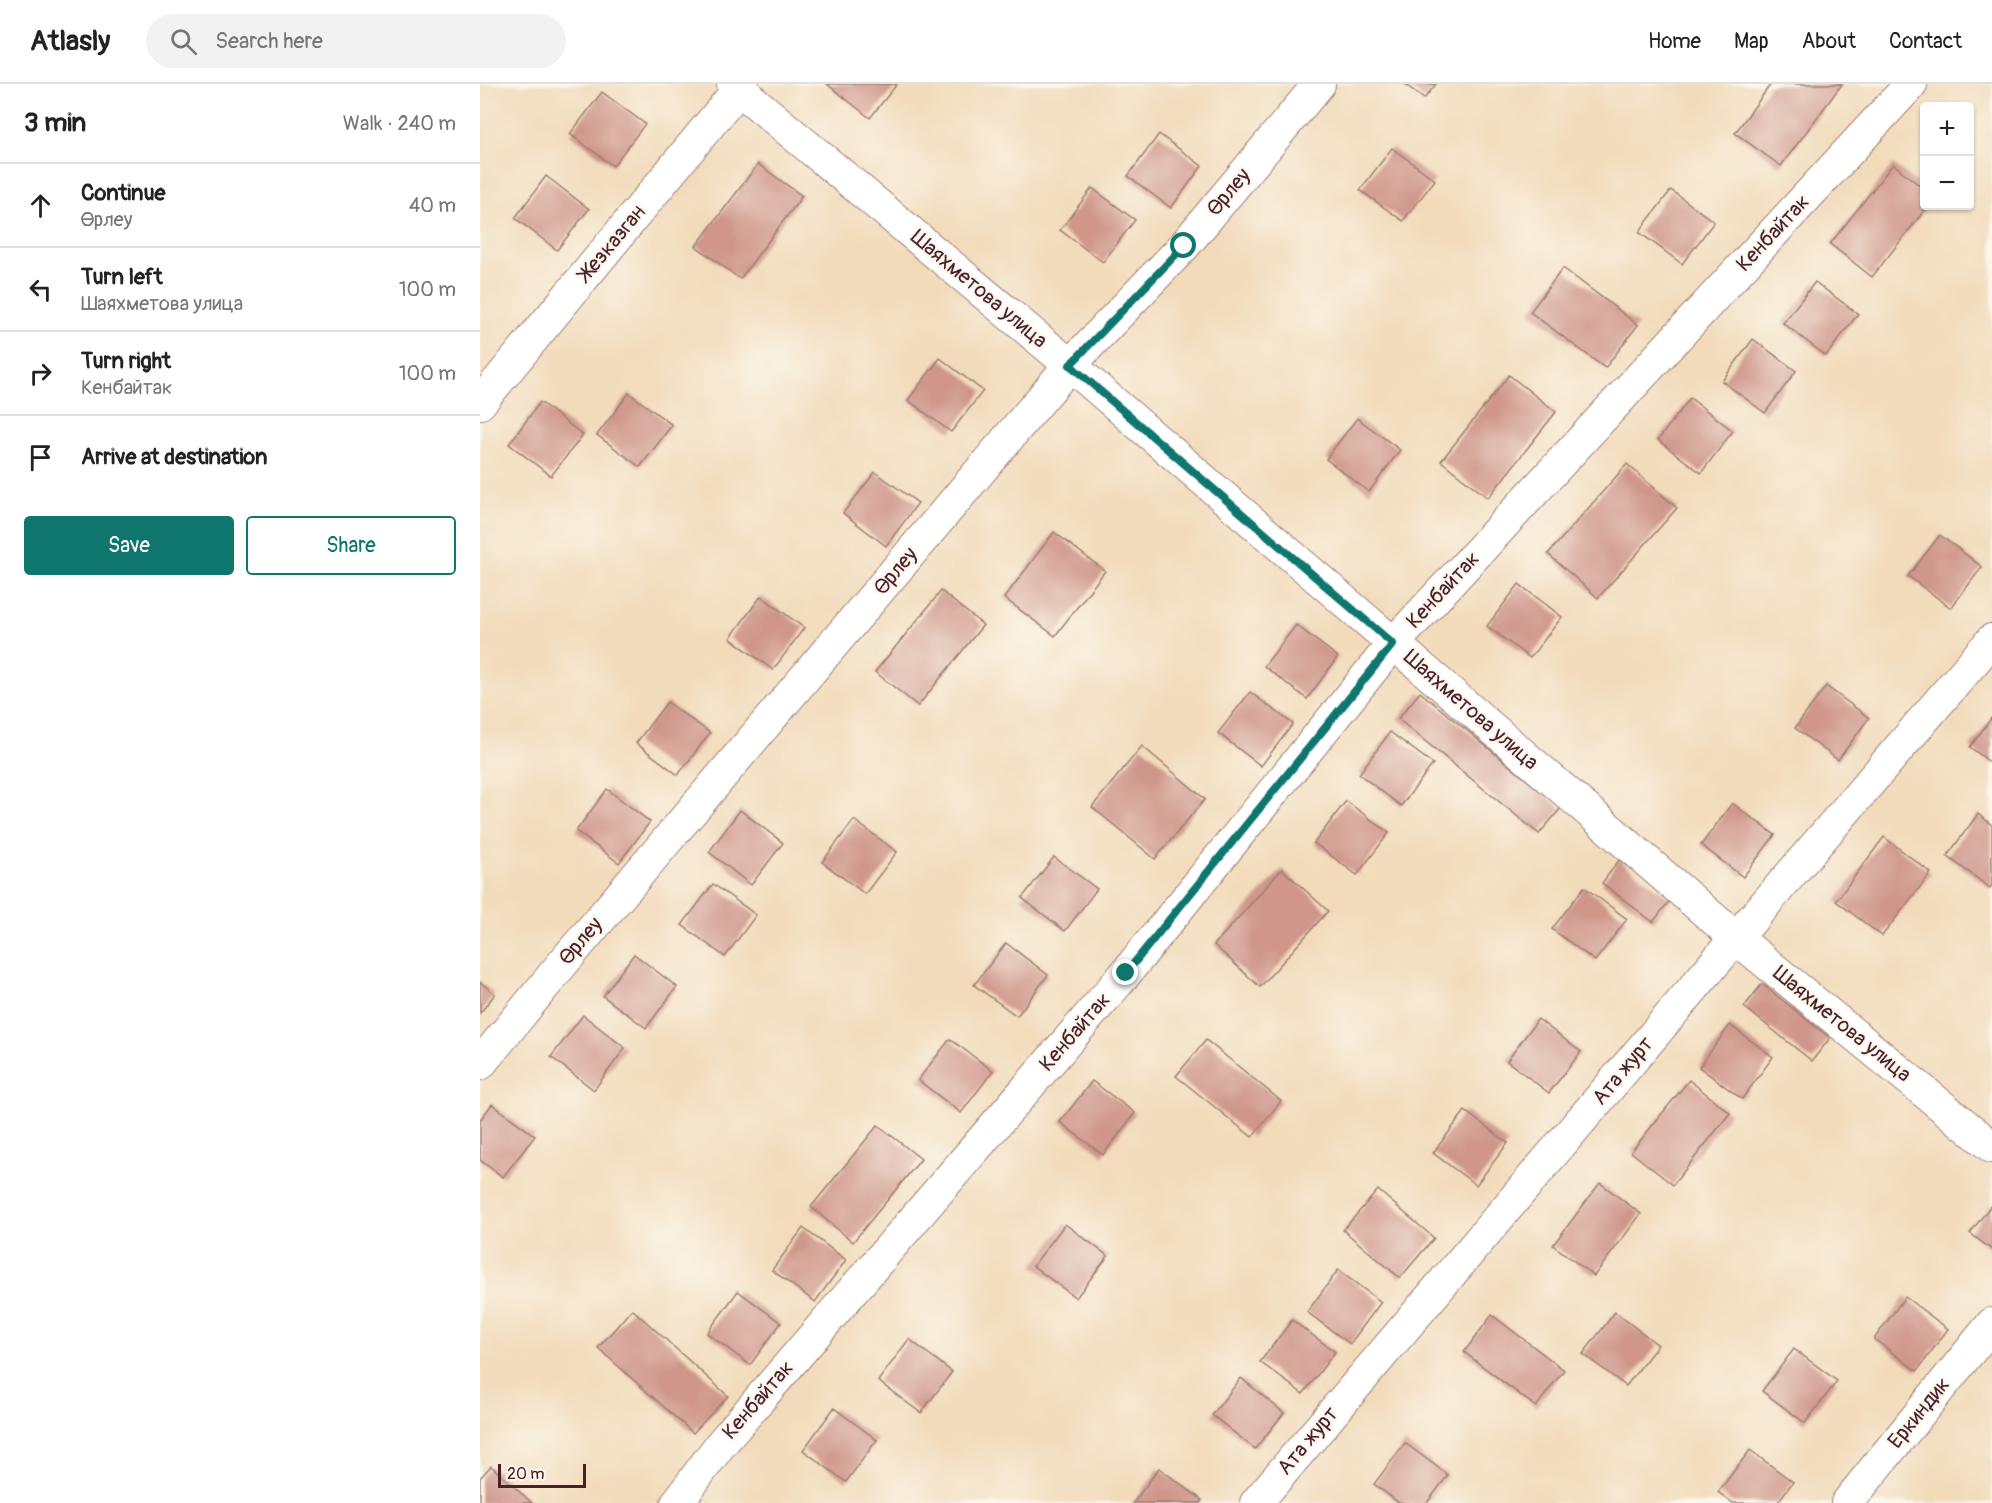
<!DOCTYPE html>
<html lang="en">
<head>
<meta charset="utf-8">
<style>
  :root { --surface:#fff; --page:#f2f2f2; --text:#222; --muted:#767676; --line:#e0e0e0; --accent:#0f766e }
  body { margin:0; font-family:Pangolin,sans-serif; background:var(--page); color:var(--text) }
  .controls { position:absolute; right:18px; top:18px; display:grid; overflow:hidden; border-radius:6px; box-shadow:0 2px 4px #0004 }
  .controls button { width:54px; height:54px; display:grid; place-items:center; padding:0; border:0; border-bottom:2px solid var(--line); background:var(--surface); color:var(--text); font:30px sans-serif }
  .scale { position:absolute; left:18px; bottom:15px; width:88px; box-sizing:border-box; padding-left:6px; border:3px solid #4a1f2b; border-top:0; font-size:16px; line-height:21px; white-space:nowrap; color:#4a1f2b; -webkit-text-stroke:4px #fbf7ec; paint-order:stroke }
  .stop { position:absolute; width:18px; height:18px; margin:-14px; border:4px solid #0f766e; border-radius:50%; background:#fff }
  .stop.end { background:#0f766e; border-color:#fff; box-shadow:0 2px 6px #0008 }
  .list { margin:0; padding:0; list-style:none }
  h2 { display:flex; justify-content:space-between; align-items:center; height:78px; margin:0; padding:0 24px; font-size:26px }
  h2 small { font-size:20px; font-weight:400; color:var(--muted) }
  .list li { display:grid; grid-template-columns:39px 1fr auto; gap:18px; align-items:center; box-sizing:border-box; height:84px; padding:0 24px; border-top:2px solid var(--line) }
  .list b { display:block; font-size:22px; white-space:nowrap }
  .list p { margin:0; font-size:20px; white-space:nowrap; color:var(--muted) }
  .list em { font-size:20px; font-style:normal; color:var(--muted) }
  .actions { display:flex; gap:12px; padding:18px 24px }
  .actions a { flex:1; padding:14px 0; border:2px solid var(--accent); border-radius:6px; text-align:center; font-size:21px; color:var(--accent) }
  .actions .main { background:var(--accent); color:#fff }
  .icon { flex:none; width:33px; height:33px; fill:none; stroke:currentColor; stroke-width:2; stroke-linecap:round; stroke-linejoin:round }
  .map { position:relative; flex:none; width:1512px; height:1419px; overflow:hidden }
  header { display:flex; align-items:center; gap:36px; box-sizing:border-box; height:84px; padding:0 30px; background:var(--surface); border-bottom:2px solid var(--line) }
  header strong { font-size:28px }
  nav { display:flex; gap:33px; margin-inline-start:auto; font-size:21px }
  .search { width:420px; height:54px; background:var(--page); display:flex; align-items:center; gap:15px; box-sizing:border-box; padding:0 21px; border-radius:33px; color:var(--muted); font-size:22px }
  main { display:flex }
  aside { flex:1; background:var(--surface) }
  .map>svg:first-child { display:block }
  .building { fill:#cf9689 }
  .lines { fill:none; stroke-linecap:round; stroke-linejoin:round }
  .minor-casing { stroke:#9e7d73; stroke-width:34 }
  .minor { stroke:#fff; stroke-width:32 }
  .route { stroke:#0f766e; stroke-width:8 }
  .labels { text-anchor:middle; dominant-baseline:central; stroke-width:4.5; stroke-linejoin:round; paint-order:stroke }
  .street-label { font-size:21px; fill:#4a1f2b; stroke:#fbf7ec }
</style>
</head>
<body>
<header>
<strong>Atlasly</strong>
<div class="search"><svg class="icon" aria-label="search" viewBox="0 0 24 24"><circle cx="10" cy="10" r="6"/><path d="M15 15l6 6"/></svg>Search here</div>
<nav><a>Home</a><a>Map</a><a>About</a><a>Contact</a></nav>
</header>
<main>
<aside>
<h2>3 min<small>Walk · 240 m</small></h2>
<ul class="list">
<li><svg class="icon" aria-label="ahead" viewBox="0 0 24 24"><path d="M12 20V5M6 11l6-6 6 6"/></svg><div><b>Continue</b><p>Өрлеу</p></div><em>40 m</em></li>
<li><svg class="icon" aria-label="left" viewBox="0 0 24 24"><path d="M17 20v-9H6M10 6l-5 5 5 5"/></svg><div><b>Turn left</b><p>Шаяхметова улица</p></div><em>100 m</em></li>
<li><svg class="icon" aria-label="right" viewBox="0 0 24 24"><path d="M7 20v-9h11M14 6l5 5-5 5"/></svg><div><b>Turn right</b><p>Кенбайтак</p></div><em>100 m</em></li>
<li><svg class="icon" aria-label="arrive" viewBox="0 0 24 24"><path d="M6 21V4h12l-3 4 3 4H6"/></svg><div><b>Arrive at destination</b></div></li>
</ul>
<div class="actions"><a class="main">Save</a><a>Share</a></div>
</aside>
<div class="map">
<svg width="1512" height="1419" viewBox="0 0 1512 1419">
  <rect width="100%" height="100%" fill="#fbf7ec"/>
  <filter id="ink" filterUnits="userSpaceOnUse"><feTurbulence type="fractalNoise" baseFrequency=".0167" numOctaves="2"/><feDisplacementMap in="SourceGraphic" scale="12" xChannelSelector="R" yChannelSelector="G"/><feConvolveMatrix kernelMatrix="1 2 1 2 8 2 1 2 1" color-interpolation-filters="sRGB"/></filter>
  <filter id="wash" filterUnits="userSpaceOnUse"><feTurbulence type="fractalNoise" baseFrequency=".008" numOctaves="4" result="noise"/><feDisplacementMap in="SourceGraphic" scale="24" xChannelSelector="R" yChannelSelector="G"/><feGaussianBlur stdDeviation="1.35" result="paint"/><feColorMatrix in="noise" values="0 0 0 0 0 0 0 0 0 0 0 0 0 0 0 0 0 1.4 0 .05"/><feComposite in="paint" operator="in"/></filter>
  <g filter="url(#wash)">
    <rect width="100%" height="100%" fill="#f2dbbb"/>
    <g id="blocks">
      <!-- building -->
      <g class="building">
        <path d="M347 0H417L390 34Z"/>
        <path d="M925 0H956L944 15Z"/>
        <path d="M1291 0H1362L1301 82 1255 49Z"/>
        <path d="M122 8 165 40 133 82 90 50Z"/>
        <path d="M679 50 722 82 691 124 648 92Z"/>
        <path d="M912 64 955 96 923 137 880 106Z"/>
        <path d="M278 80 322 112 260 195 216 162Z"/>
        <path d="M1413 80 1444 105V122H1448L1392 193 1350 160Z"/>
        <path d="M66 92 109 125 77 166 35 134Z"/>
        <path d="M612 104 655 136 623 178 580 146Z"/>
        <path d="M1191 106 1234 138 1202 180 1159 148Z"/>
        <path d="M1083 184 1158 241 1125 284 1050 228Z"/>
        <path d="M1335 198 1378 230 1346 272 1303 239Z"/>
        <path d="M1273 255 1316 287 1285 329 1242 297Z"/>
        <path d="M460 274 503 307 471 348 428 316Z"/>
        <path d="M1029 291 1076 328 1008 414 961 377Z"/>
        <path d="M149 309 192 341 160 383 117 351Z"/>
        <path d="M1210 314 1253 347 1221 389 1178 356Z"/>
        <path d="M60 318 103 351 71 392 29 360Z"/>
        <path d="M877 334 920 366 889 408 846 375Z"/>
        <path d="M1147 380 1197 424 1118 514 1068 470Z"/>
        <path d="M395 388 438 419 406 462 363 429Z"/>
        <path d="M574 448 625 487 575 552 524 514Z"/>
        <path d="M1460 451 1502 483 1471 524 1428 492Z"/>
        <path d="M1039 500 1082 533 1050 574 1007 542Z"/>
        <path d="M461 507 503 541 438 622 395 588Z"/>
        <path d="M281 512 324 544 293 586 250 554Z"/>
        <path d="M816 541 858 573 827 615 784 582Z"/>
        <path d="M1346 602 1389 634 1358 676 1315 644Z"/>
        <path d="M770 608 813 640 781 682 738 649Z"/>
        <path d="M940 608 1081 724 1059 750 918 635Z"/>
        <path d="M187 618 230 649 198 691 156 659Z"/>
        <path d="M1512 633V680L1490 663Z"/>
        <path d="M910 648 953 680 921 722 879 690Z"/>
        <path d="M662 662 725 715 675 775 612 723Z"/>
        <path d="M127 705 170 738 139 779 96 747Z"/>
        <path d="M866 717 909 749 877 791 834 759Z"/>
        <path d="M1252 719 1295 751 1263 793 1221 761Z"/>
        <path d="M260 726 303 759 271 801 229 768Z"/>
        <path d="M1498 730 1512 741V801L1510 804 1467 772Z"/>
        <path d="M374 736 417 768 385 810 342 778Z"/>
        <path d="M1404 753 1451 789 1402 852 1356 817Z"/>
        <path d="M574 773 617 805 585 847 542 814Z"/>
        <path d="M1139 776 1191 815 1173 838 1122 799Z"/>
        <path d="M802 785 848 827 780 903 734 861Z"/>
        <path d="M233 800 276 831 245 873 202 841Z"/>
        <path d="M1104 803 1147 835 1115 877 1072 845Z"/>
        <path d="M526 859 568 891 537 932 494 901Z"/>
        <path d="M154 870 197 903 166 944 123 912Z"/>
        <path d="M0 898 15 910 0 929Z"/>
        <path d="M1282 900 1350 954 1332 977 1264 923Z"/>
        <path d="M103 931 145 964 114 1006 71 973Z"/>
        <path d="M1058 935 1101 968 1069 1009 1027 977Z"/>
        <path d="M1250 941 1293 973 1262 1015 1219 983Z"/>
        <path d="M470 955 513 987 481 1029 438 996Z"/>
        <path d="M726 956 801 1017 772 1053 696 992Z"/>
        <path d="M1209 996 1250 1029 1193 1101 1151 1068Z"/>
        <path d="M612 997 655 1029 623 1071 580 1038Z"/>
        <path d="M12 1020 55 1052 23 1093 0 1076V1036Z"/>
        <path d="M985 1027 1028 1059 996 1101 953 1069Z"/>
        <path d="M398 1041 441 1075 373 1158 331 1123Z"/>
        <path d="M1120 1099 1161 1130 1114 1192 1073 1161Z"/>
        <path d="M898 1106 954 1154 920 1194 863 1146Z"/>
        <path d="M1512 1120V1166L1490 1149Z"/>
        <path d="M585 1140 628 1172 596 1214 553 1182Z"/>
        <path d="M323 1144 366 1176 335 1218 292 1186Z"/>
        <path d="M858 1186 901 1218 870 1260 827 1228Z"/>
        <path d="M258 1207 301 1239 270 1281 227 1249Z"/>
        <path d="M1425 1213 1468 1245 1437 1287 1394 1255Z"/>
        <path d="M152 1225 248 1312 213 1349 118 1264Z"/>
        <path d="M1135 1228 1178 1261 1146 1302 1103 1270Z"/>
        <path d="M1012 1231 1084 1286 1056 1323 984 1268Z"/>
        <path d="M812 1236 855 1268 823 1310 780 1278Z"/>
        <path d="M429 1255 472 1288 441 1329 398 1297Z"/>
        <path d="M1314 1265 1357 1297 1325 1339 1282 1307Z"/>
        <path d="M761 1294 804 1329 775 1365 732 1331Z"/>
        <path d="M354 1324 397 1356 366 1398 323 1366Z"/>
        <path d="M925 1359 968 1391 947 1419H919L894 1400Z"/>
        <path d="M1270 1366 1313 1398 1297 1419H1253L1238 1408Z"/>
        <path d="M11 1382 52 1419H0V1394Z"/>
        <path d="M679 1384 722 1416 720 1419H653Z"/>
      </g>
    </g>
  </g>
  <g filter="url(#ink)">
    <use href="#blocks" fill-opacity="0" stroke="#9e7d73" stroke-width="1.5"/>
    <g class="lines">
      <!-- minor casing -->
      <g class="minor-casing">
        <g id="minor">
          <path d="M253 0 590 281 1256 854 1512 1063"/>
          <path d="M0 319 263 0"/>
          <path d="M0 980 83 879 590 281 704 162 839 0"/>
          <path d="M197 1419 240 1361 646 889 913 560 1431 0"/>
          <path d="M776 1419 1256 854 1512 556"/>
          <path d="M1367 1419 1512 1240"/>
        </g>
      </g>
      <!-- minor -->
      <use href="#minor" class="minor"/>
    </g>
  </g>
  <g class="lines" filter="url(#ink)">
    <!-- route -->
    <path class="route" d="M646 889 913 560 590 281 704 162"/>
  </g>
  <g class="labels">
    <!-- street labels -->
    <g class="street-label">
      <text transform="translate(749 108) rotate(-50)">Өрлеу</text>
      <text transform="translate(1293 149) rotate(-47)">Кенбайтак</text>
      <text transform="translate(132 159) rotate(-50)">Жезказган</text>
      <text transform="translate(499 205) rotate(40)">Шаяхметова улица</text>
      <text transform="translate(416 487) rotate(-50)">Өрлеу</text>
      <text transform="translate(963 506) rotate(-47)">Кенбайтак</text>
      <text transform="translate(991 626) rotate(41)">Шаяхметова улица</text>
      <text transform="translate(101 857) rotate(-50)">Өрлеу</text>
      <text transform="translate(1362 940) rotate(39)">Шаяхметова улица</text>
      <text transform="translate(595 948) rotate(-49)">Кенбайтак</text>
      <text transform="translate(1143 987) rotate(-50)">Ата журт</text>
      <text transform="translate(278 1316) rotate(-49)">Кенбайтак</text>
      <text transform="translate(1439 1329) rotate(-51)">Еркиндик</text>
      <text transform="translate(828 1357) rotate(-50)">Ата журт</text>
    </g>
  </g>
</svg>
<div class="controls">
<button>+</button>
<button>−</button>
</div>
<div class="scale">20 m</div>
<div class="stop" style="left:704px;top:162px"></div>
<div class="stop end" style="left:646px;top:889px"></div>
</div>
</main>
</body>
</html>
